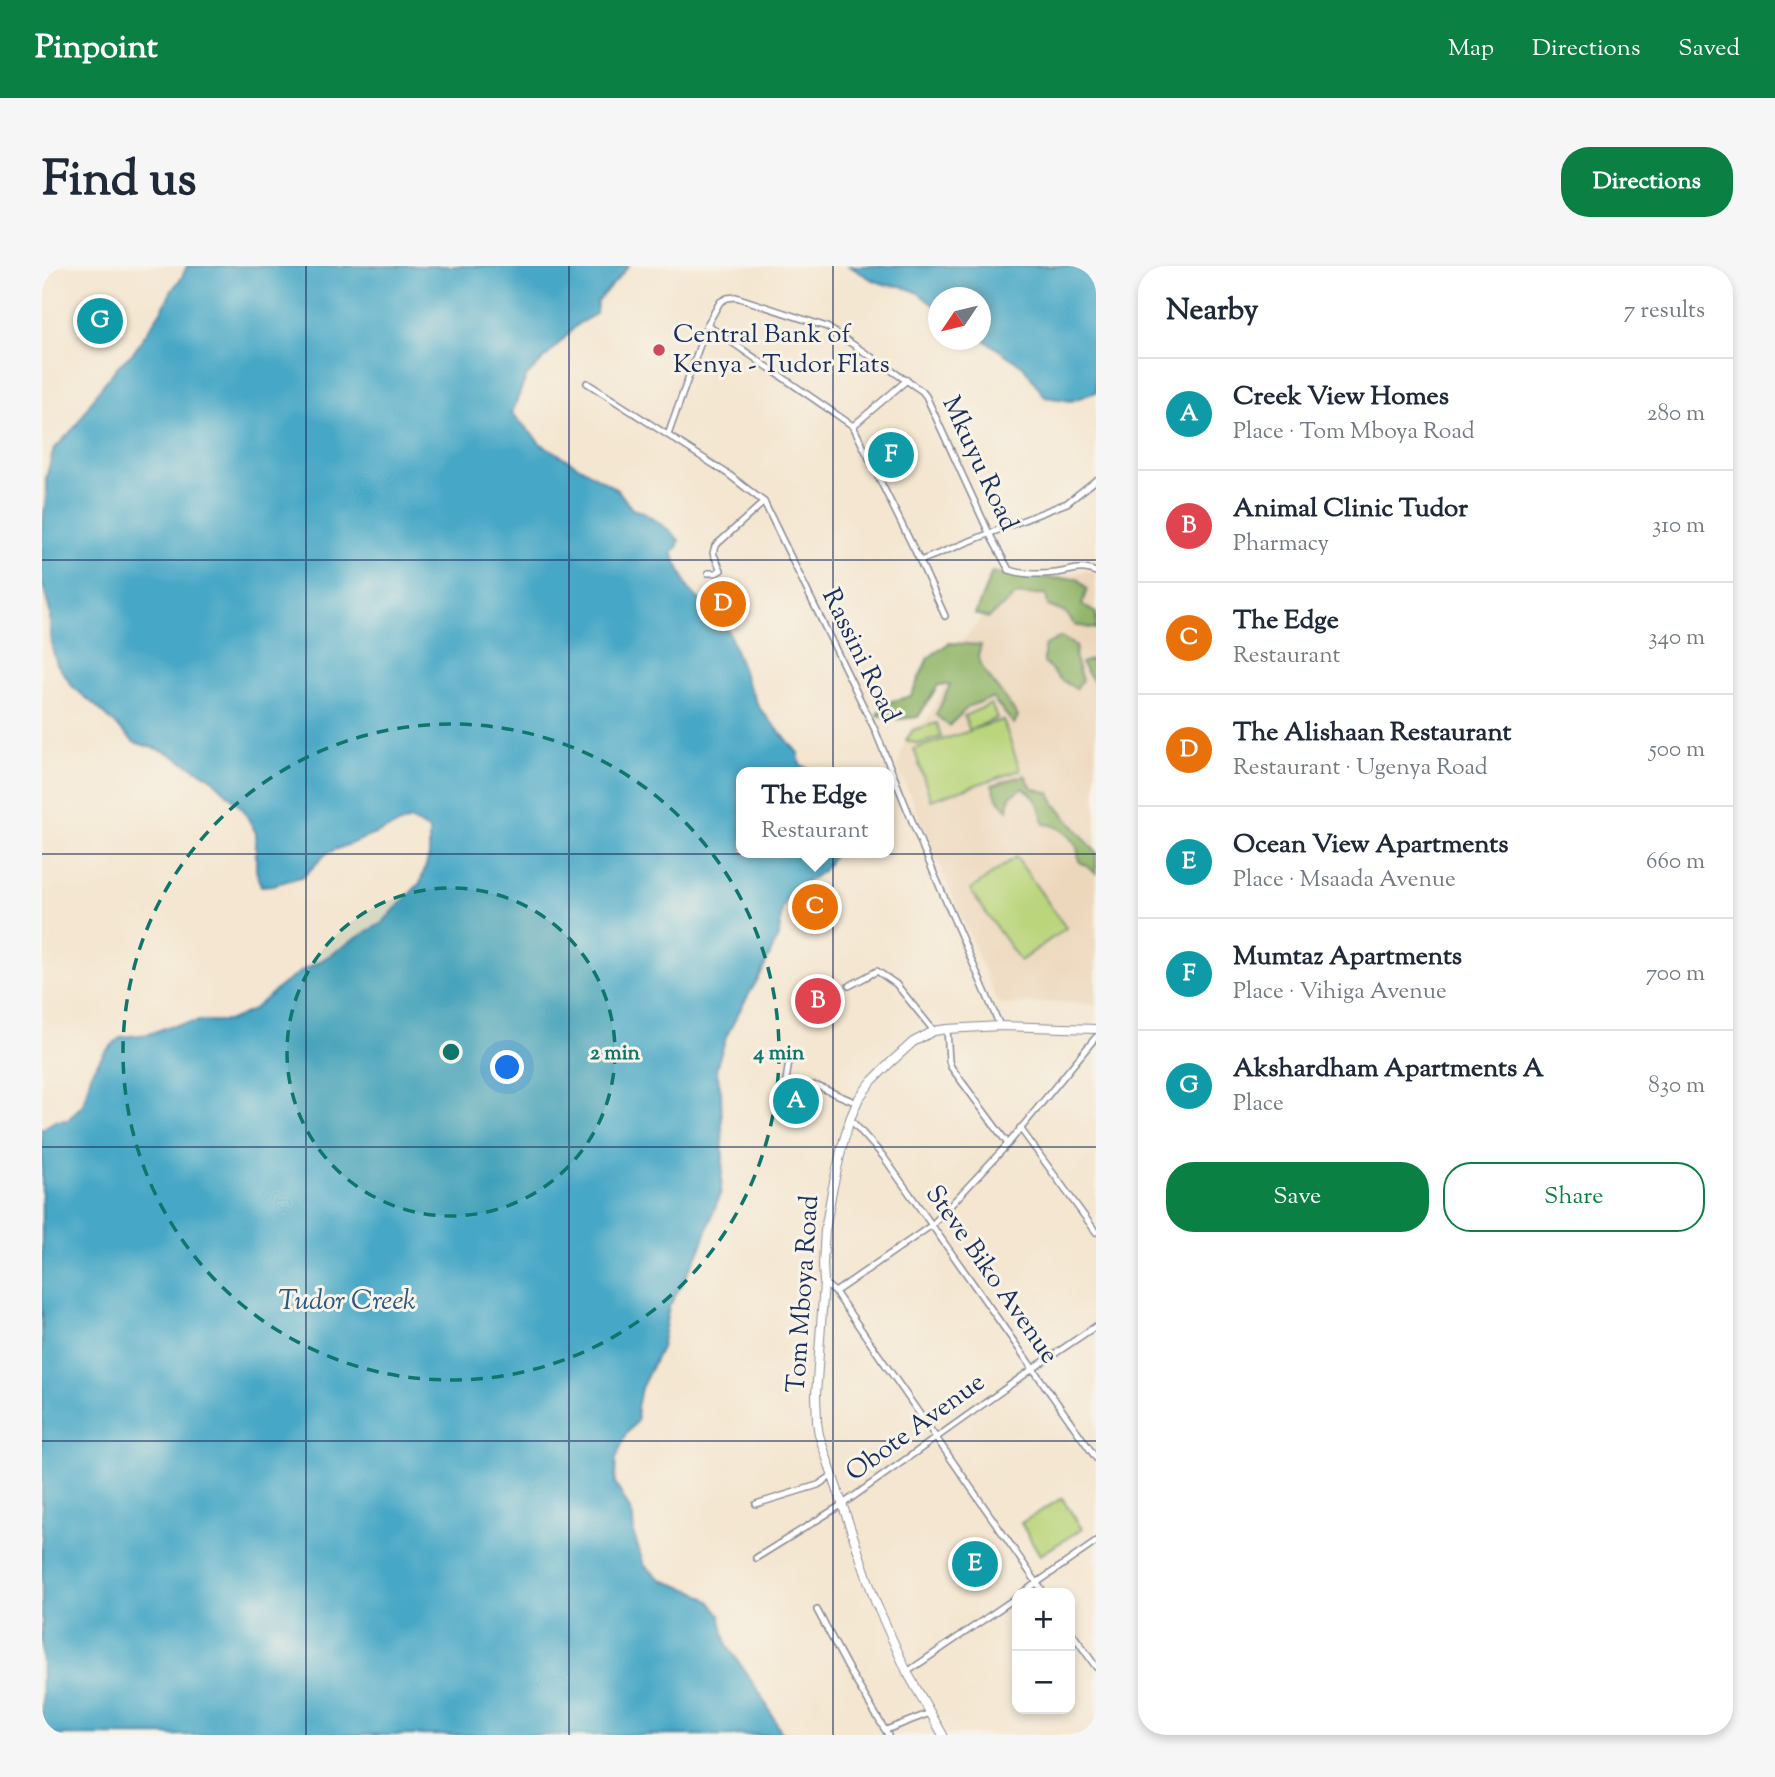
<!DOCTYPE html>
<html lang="en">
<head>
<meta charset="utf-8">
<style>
  :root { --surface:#fff; --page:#f6f6f7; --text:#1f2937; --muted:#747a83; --line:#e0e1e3; --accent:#0b8043 }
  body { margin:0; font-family:"Sorts Mill Goudy",serif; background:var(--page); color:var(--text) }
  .controls { position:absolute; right:21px; bottom:21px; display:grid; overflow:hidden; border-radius:14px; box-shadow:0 4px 10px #0003 }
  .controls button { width:63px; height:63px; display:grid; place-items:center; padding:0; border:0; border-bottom:2px solid var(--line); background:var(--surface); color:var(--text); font:35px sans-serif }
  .compass { position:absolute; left:886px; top:21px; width:63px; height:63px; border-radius:50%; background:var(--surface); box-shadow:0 4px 10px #0003; rotate:235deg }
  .you { position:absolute; left:466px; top:802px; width:24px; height:24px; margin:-18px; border:5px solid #fff; border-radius:50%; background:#1a73e8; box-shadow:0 0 0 10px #1a73e833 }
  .badge { display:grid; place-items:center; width:46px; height:46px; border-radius:50%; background:var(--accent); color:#fff; font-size:23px; font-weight:700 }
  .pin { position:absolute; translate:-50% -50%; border:4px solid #fff; box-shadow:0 2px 7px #0006 }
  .popup { position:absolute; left:694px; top:501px; width:158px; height:91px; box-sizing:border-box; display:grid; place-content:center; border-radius:14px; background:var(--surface); filter:drop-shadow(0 2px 5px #0005); font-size:23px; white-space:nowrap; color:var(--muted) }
  .popup b { font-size:26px; color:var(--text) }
  .popup::after { content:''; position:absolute; left:50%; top:100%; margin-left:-14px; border:14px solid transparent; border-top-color:var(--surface) }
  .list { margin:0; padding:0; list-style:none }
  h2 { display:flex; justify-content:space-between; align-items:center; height:91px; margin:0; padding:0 28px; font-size:30px }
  h2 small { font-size:23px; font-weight:400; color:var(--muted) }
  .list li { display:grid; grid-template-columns:46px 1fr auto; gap:21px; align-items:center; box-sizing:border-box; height:112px; padding:0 28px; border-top:2px solid var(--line) }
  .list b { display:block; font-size:26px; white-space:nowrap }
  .list p { margin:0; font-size:23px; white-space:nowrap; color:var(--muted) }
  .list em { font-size:23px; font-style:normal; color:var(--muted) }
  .actions { display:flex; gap:14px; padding:21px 28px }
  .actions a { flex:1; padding:16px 0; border:2px solid var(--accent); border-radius:28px; text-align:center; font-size:24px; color:var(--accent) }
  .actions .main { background:var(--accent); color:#fff }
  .map { position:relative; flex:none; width:1054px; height:1469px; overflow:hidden; border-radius:28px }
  header { display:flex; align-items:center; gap:42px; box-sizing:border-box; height:98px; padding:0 35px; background:var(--accent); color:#fff }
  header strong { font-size:33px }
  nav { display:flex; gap:38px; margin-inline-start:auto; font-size:24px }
  .intro { display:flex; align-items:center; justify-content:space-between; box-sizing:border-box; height:168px; padding:0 42px }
  h1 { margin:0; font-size:49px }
  .button { padding:18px 32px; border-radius:28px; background:var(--accent); color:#fff; font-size:24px; font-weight:700 }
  main { display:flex; gap:42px; padding:0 42px }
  aside { flex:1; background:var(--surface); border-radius:28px; box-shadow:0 4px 10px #0003 }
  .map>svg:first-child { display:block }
  .built { fill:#edd7bb }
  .green { fill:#bad57b; stroke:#6a826c; stroke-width:2 }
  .forest { fill:#93b66b; stroke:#577264; stroke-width:2 }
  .water { fill:#47a7c6; stroke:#316b92; stroke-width:2 }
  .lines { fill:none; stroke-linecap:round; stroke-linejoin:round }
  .minor-casing { stroke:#888a97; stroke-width:8 }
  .secondary-casing { stroke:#888a97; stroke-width:10 }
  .minor { stroke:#fff; stroke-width:5 }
  .secondary { stroke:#fff; stroke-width:8 }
  .grid { fill:none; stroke:#1b2f5e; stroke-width:2; stroke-opacity:0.55 }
  .ring { fill:none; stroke:#0f766e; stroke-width:3.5; stroke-dasharray:12 9 }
  .poi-dot { fill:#d1495b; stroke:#f7f3e8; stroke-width:2.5 }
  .labels { text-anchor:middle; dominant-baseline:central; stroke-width:6; stroke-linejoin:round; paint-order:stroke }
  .poi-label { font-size:26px; fill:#1b2f5e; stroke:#f7f3e8; text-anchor:start }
  .street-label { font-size:26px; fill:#1b2f5e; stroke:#f7f3e8 }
  .water-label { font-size:28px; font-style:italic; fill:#2a5982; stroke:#f7f3e8 }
  .centre { fill:#0f766e; stroke:#f7f3e8; stroke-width:3.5 }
  .ring-label { font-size:21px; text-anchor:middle; font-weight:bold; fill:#0f766e; stroke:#f7f3e8; stroke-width:6; stroke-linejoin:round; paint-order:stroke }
</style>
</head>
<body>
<header>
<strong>Pinpoint</strong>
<nav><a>Map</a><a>Directions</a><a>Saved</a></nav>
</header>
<div class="intro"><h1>Find us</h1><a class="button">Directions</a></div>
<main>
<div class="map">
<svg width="1054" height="1469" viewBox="0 0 1054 1469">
  <rect width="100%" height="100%" fill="#f7f3e8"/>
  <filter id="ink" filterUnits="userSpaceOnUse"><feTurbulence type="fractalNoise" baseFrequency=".0143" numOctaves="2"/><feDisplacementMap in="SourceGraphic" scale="14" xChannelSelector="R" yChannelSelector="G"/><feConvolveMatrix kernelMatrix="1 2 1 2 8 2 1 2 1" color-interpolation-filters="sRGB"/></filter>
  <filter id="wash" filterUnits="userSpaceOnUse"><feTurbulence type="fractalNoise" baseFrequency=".00686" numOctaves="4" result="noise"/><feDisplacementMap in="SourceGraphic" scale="28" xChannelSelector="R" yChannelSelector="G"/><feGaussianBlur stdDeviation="1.57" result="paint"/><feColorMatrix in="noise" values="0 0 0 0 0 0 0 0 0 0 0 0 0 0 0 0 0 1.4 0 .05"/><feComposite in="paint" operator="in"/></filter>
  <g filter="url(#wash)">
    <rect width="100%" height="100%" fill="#f4e6d0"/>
    <!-- built -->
    <path class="built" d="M1044 304 1054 308V739L1018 736 964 739 955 735 856 501 860 485 869 462 884 455 900 425 909 387 931 363 955 332 973 334 1008 314Z"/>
    <!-- green -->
    <g class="green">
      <path d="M949 438 955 452 928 464 961 454 978 504 889 534 872 483 928 465 922 450Z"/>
      <path d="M895 457 899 471 876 478 864 474 871 464Z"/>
      <path d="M974 591 1024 662 978 695 928 624Z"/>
      <path d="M1020 1232 1040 1263 998 1289 979 1257Z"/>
    </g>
    <!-- forest -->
    <g class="forest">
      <path d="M950 306C979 312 1006 313 1035 312L1045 323 1040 339 1054 347V363L1033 359 1024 347 1006 340 1004 328 975 329 946 352 933 348Z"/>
      <path d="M1019 371 1034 380 1033 393 1040 414 1034 423 1018 413 1002 396V380Z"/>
      <path d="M907 377 939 379 936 390 941 403 976 450 972 458 950 432 927 440 907 460 894 449 908 419H896L876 451 857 453 836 449 843 437 869 430 886 392Z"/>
      <path d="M1054 392V419L1039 397Z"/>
      <path d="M983 509 990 522 1008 527 1013 538 1054 586V607L1037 595C1037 593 1036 585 1035 582 1031 570 1015 558 1002 558 999 543 995 529 981 522L968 530 966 544 955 532 950 519Z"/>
    </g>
    <!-- water -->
    <g class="water">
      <path d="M145 0H587L555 36 554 48 536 58 484 111 470 147 498 177 576 224 590 243 600 246 627 264 637 274 635 282 630 287 646 322 686 364 706 419 718 443 756 487 758 498 771 506H700V587H793L781 605 768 614 754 621 746 631 740 643 737 668 730 684 720 706 699 742 685 769 674 802 679 825 681 892 679 925 658 984 627 1041 619 1082 599 1122 595 1142 596 1153 583 1170 574 1193 573 1217 586 1240 591 1252 592 1269 602 1299 620 1314 654 1326 669 1336 678 1348 685 1379 719 1429 741 1469H0V863L13 855 26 854 41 838 50 805 63 786 79 771 107 768 128 760 159 755H186L209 745 240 719 264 702 277 696 316 671 341 656 378 617 387 590V564L368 554 285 587 262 610 231 619 219 620 214 604V567L201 543 168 511 124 486 92 476 55 441 31 421 15 398 10 382 8 369V346L0 316V264L4 230V212L12 183 34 160 56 125 76 100 91 87 121 42 130 24 140 11Z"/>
      <path d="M807 0H1054V126L1029 135 1003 131 981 100 939 72V32H897L896 42 875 26 859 20 844 19 829 13Z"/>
    </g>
  </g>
  <g filter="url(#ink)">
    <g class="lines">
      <!-- minor casing -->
      <g class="minor-casing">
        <g id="minor">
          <path d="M665 59 811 160 878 295 903 350"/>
          <path d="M545 117 686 208 722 236 833 464 881 582 958 760"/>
          <path d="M811 160 865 114"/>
          <path d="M626 169 665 59 678 36 685 32 694 31 785 61 880 125 884 130 947 267 967 304C983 309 997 309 1014 307 1032 305 1036 299 1054 306"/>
          <path d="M878 295 1017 240 1025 237 1054 214"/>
          <path d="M666 307H674L679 304 671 287 673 280 722 236"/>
          <path d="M807 720 835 705 854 718 892 765"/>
          <path d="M905 763 907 795 909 801 966 878"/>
          <path d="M748 788 744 815 775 820 815 837"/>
          <path d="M808 853 841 890 1054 1192"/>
          <path d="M978 862 1054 966"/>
          <path d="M782 1017 793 1026 1002 1327"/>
          <path d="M793 1026 890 959 966 878 1054 771"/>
          <path d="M714 1238 776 1219 791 1209"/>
          <path d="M714 1292 801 1238 992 1102 1054 1060"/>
          <path d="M980 1327 1054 1276"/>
          <path d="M775 1344 807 1404 846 1469"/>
          <path d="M1028 1364 1054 1401"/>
          <path d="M865 1406 975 1331"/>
          <path d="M844 1464 888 1447"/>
        </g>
      </g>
      <!-- secondary casing -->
      <g class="secondary-casing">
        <path id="secondary" d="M901 1469 865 1406 833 1335 777 1169 775 1156 774 1129 782 1017 781 998 783 964 790 925 800 881 808 853 817 832 830 815 848 797 871 776 892 765 905 763 958 760 1054 763"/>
      </g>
      <!-- minor -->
      <use href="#minor" class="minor"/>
      <!-- secondary -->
      <use href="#secondary" class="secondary"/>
    </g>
  </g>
  <!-- grid -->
  <path class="grid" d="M264 0V1469M527 0V1469M791 0V1469M0 294H1054M0 588H1054M0 881H1054M0 1175H1054"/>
  <!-- distance rings -->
  <circle cx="409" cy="786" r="164" fill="#0f766e" fill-opacity=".12"/>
  <g class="ring">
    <circle cx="409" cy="786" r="164"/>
    <circle cx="409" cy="786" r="328"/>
  </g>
  <!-- markers -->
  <circle class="poi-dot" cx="617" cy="84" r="7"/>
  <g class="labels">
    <!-- poi labels -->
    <g class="poi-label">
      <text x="631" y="69">Central Bank of<tspan x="631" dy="30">Kenya - Tudor Flats</tspan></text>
    </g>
    <!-- street labels -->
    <g class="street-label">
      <text transform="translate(937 198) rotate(65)">Mkuyu Road</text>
      <text transform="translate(818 390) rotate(64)">Rassini Road</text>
      <text transform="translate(949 1009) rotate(55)">Steve Biko Avenue</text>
      <text transform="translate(762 1028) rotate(-86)">Tom Mboya Road</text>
      <text transform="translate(874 1162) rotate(-36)">Obote Avenue</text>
    </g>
    <!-- water labels -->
    <g class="water-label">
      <text x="305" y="1036">Tudor Creek</text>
    </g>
  </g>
  <circle cx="409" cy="786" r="10" class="centre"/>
  <g class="ring-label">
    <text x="573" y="793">2 min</text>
    <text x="737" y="793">4 min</text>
  </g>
</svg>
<div class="controls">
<button>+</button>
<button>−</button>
</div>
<svg class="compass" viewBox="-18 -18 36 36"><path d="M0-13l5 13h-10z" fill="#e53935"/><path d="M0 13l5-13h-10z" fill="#747a83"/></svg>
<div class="you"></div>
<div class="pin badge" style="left:754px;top:835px;background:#0f9aa8">A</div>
<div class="pin badge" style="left:776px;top:735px;background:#e0444e">B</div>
<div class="pin badge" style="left:773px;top:641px;background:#e8710a">C</div>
<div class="popup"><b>The Edge</b>Restaurant</div>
<div class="pin badge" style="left:681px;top:338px;background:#e8710a">D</div>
<div class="pin badge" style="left:933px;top:1298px;background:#0f9aa8">E</div>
<div class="pin badge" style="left:849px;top:189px;background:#0f9aa8">F</div>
<div class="pin badge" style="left:58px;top:55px;background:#0f9aa8">G</div>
</div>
<aside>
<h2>Nearby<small>7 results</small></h2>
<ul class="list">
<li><span class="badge" style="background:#0f9aa8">A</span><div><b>Creek View Homes</b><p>Place · Tom Mboya Road</p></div><em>280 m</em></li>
<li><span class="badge" style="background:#e0444e">B</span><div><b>Animal Clinic Tudor</b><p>Pharmacy</p></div><em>310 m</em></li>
<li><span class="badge" style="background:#e8710a">C</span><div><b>The Edge</b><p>Restaurant</p></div><em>340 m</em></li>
<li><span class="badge" style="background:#e8710a">D</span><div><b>The Alishaan Restaurant</b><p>Restaurant · Ugenya Road</p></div><em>500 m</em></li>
<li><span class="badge" style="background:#0f9aa8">E</span><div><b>Ocean View Apartments</b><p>Place · Msaada Avenue</p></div><em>660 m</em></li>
<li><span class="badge" style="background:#0f9aa8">F</span><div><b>Mumtaz Apartments</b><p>Place · Vihiga Avenue</p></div><em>700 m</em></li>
<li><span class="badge" style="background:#0f9aa8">G</span><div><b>Akshardham Apartments A</b><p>Place</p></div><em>830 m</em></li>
</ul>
<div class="actions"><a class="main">Save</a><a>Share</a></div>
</aside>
</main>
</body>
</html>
